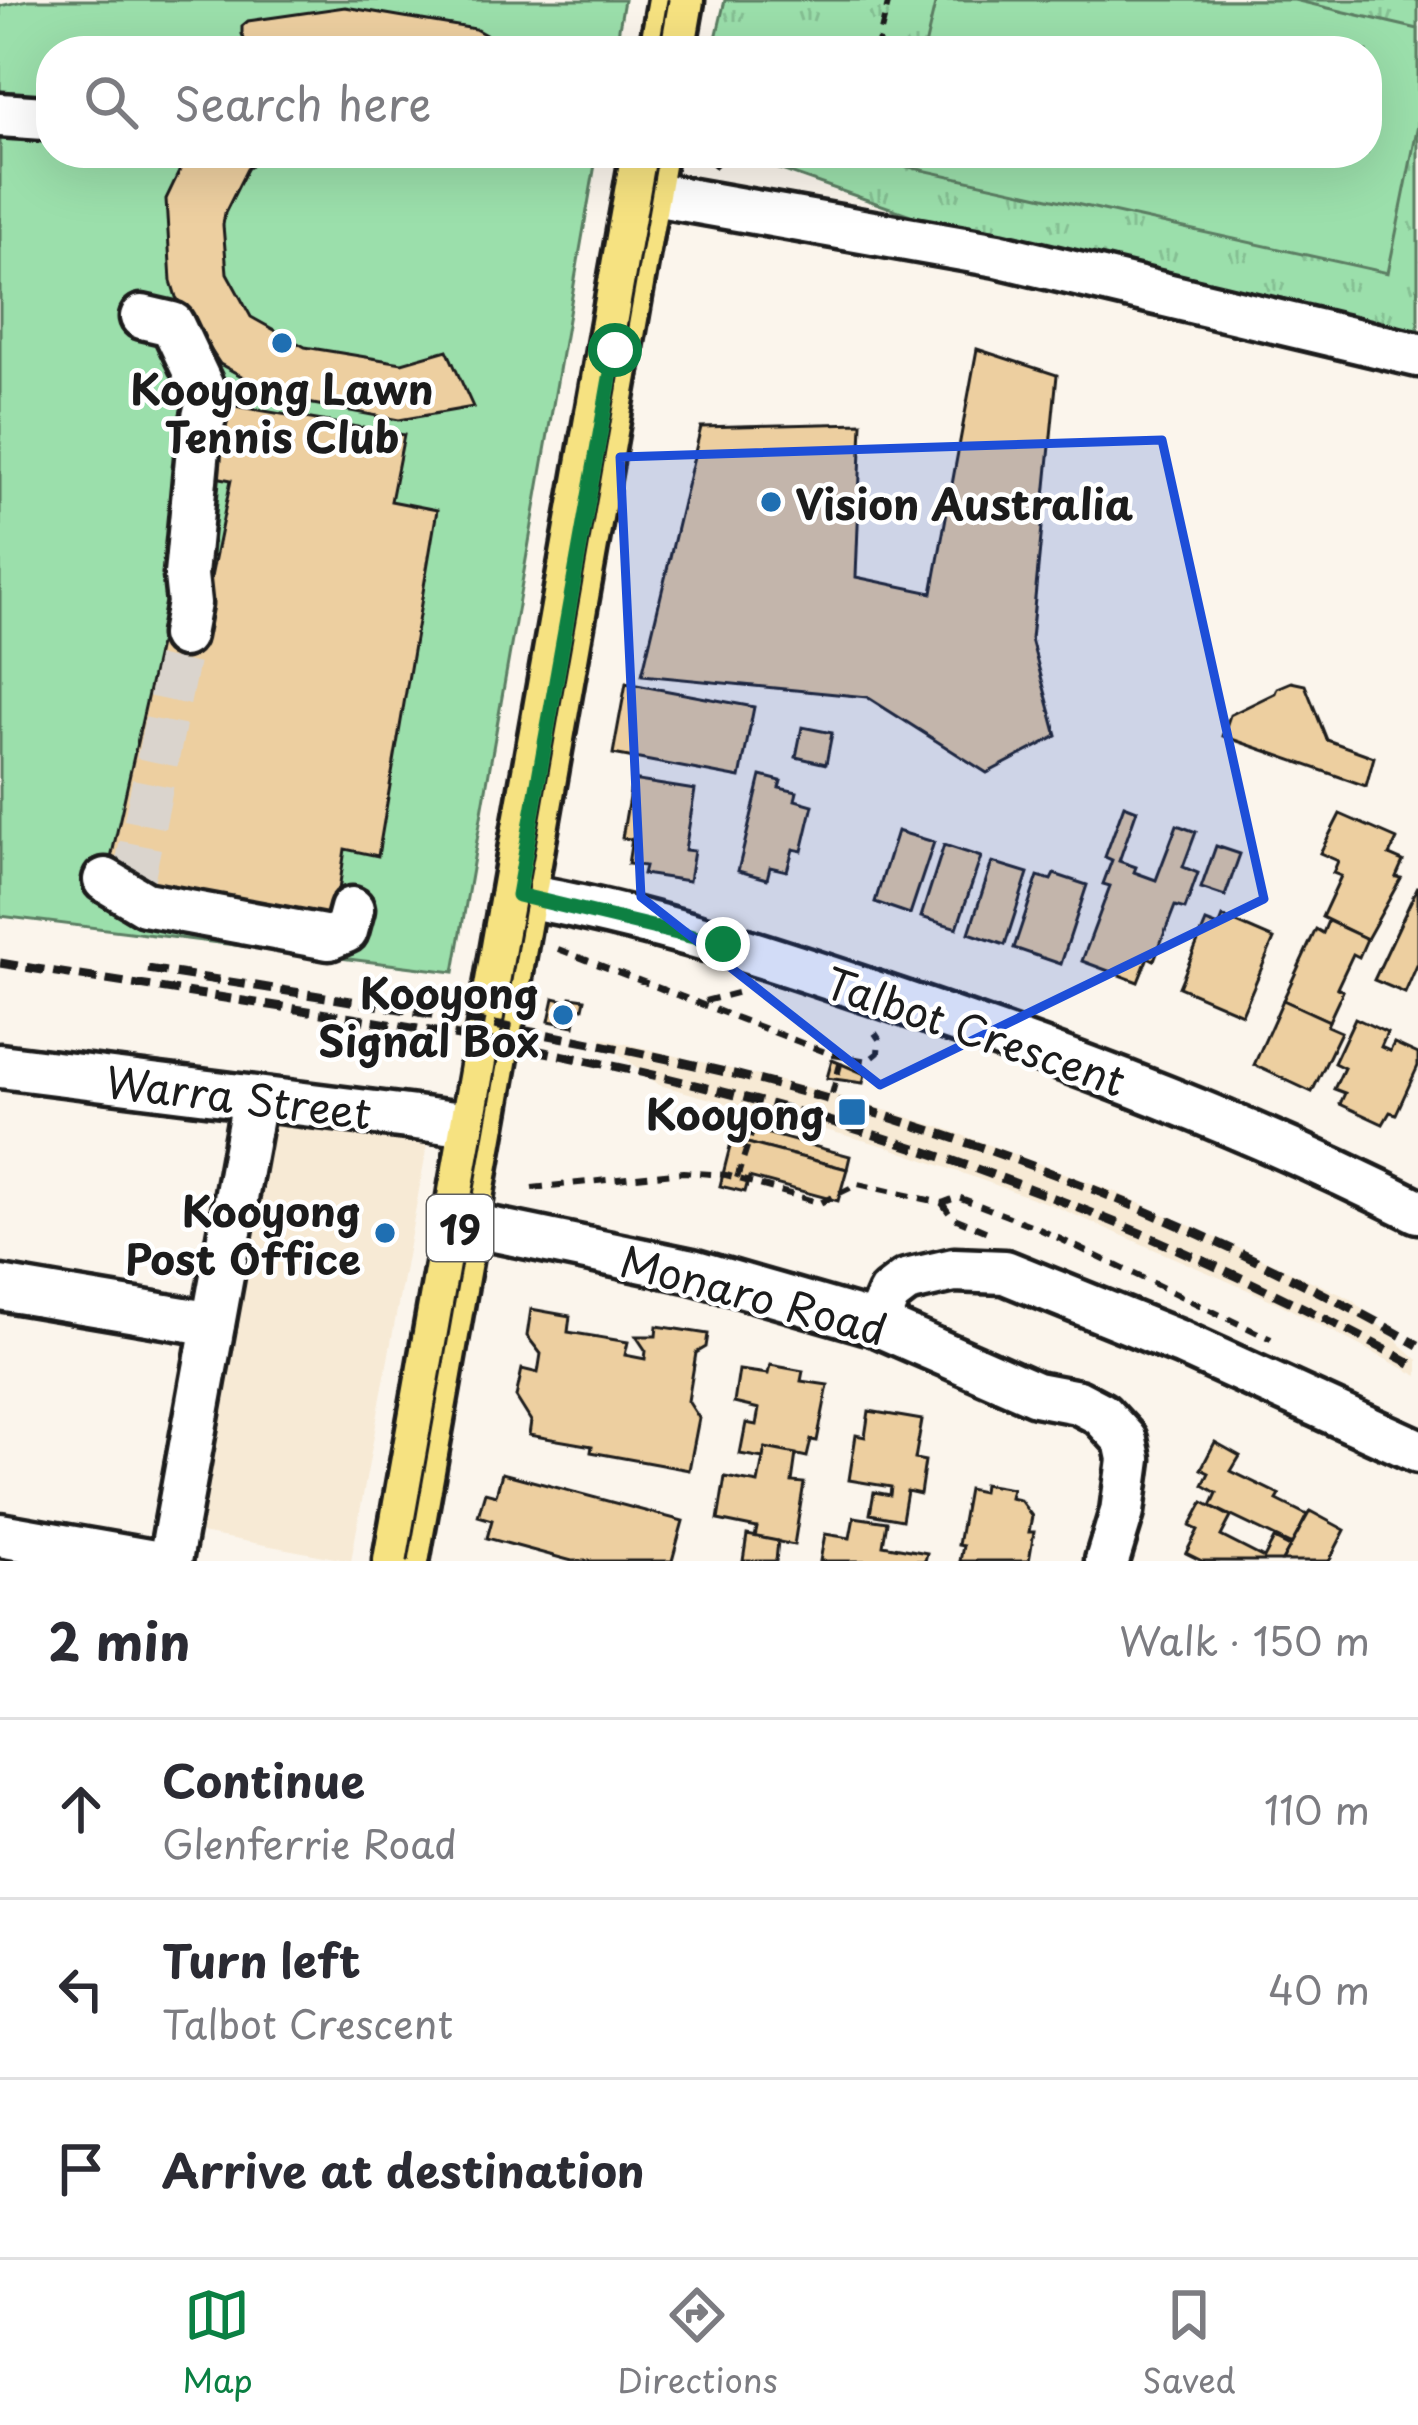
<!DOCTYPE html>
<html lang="en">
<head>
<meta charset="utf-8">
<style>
  :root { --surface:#fff; --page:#f7f7f7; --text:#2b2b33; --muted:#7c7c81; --line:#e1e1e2; --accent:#0b8043 }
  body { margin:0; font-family:"Playpen Sans",sans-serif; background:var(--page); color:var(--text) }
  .stop { position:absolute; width:36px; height:36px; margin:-27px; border:9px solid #0b8043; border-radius:50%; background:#fff }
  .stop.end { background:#0b8043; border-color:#fff; box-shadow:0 3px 12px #0008 }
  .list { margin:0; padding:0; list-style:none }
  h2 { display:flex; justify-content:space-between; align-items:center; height:156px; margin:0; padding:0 48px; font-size:51px }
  h2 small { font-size:39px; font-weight:400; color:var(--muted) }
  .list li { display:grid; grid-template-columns:78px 1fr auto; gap:36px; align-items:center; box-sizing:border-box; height:180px; padding:0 48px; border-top:3px solid var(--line) }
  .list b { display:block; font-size:45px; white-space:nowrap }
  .list p { margin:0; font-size:39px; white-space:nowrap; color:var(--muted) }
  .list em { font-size:39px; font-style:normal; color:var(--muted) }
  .icon { flex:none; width:66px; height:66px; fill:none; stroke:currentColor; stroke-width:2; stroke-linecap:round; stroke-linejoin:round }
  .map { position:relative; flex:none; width:1418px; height:1561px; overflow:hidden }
  .search { position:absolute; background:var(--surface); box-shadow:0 12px 48px #0002; left:36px; right:36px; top:36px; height:132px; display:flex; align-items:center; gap:30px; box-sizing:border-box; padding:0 42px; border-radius:48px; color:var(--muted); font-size:45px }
  .sheet { height:696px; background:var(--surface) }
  nav { display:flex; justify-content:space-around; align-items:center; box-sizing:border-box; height:168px; border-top:3px solid var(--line); background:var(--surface); font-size:33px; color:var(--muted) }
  nav a { display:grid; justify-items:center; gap:6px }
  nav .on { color:var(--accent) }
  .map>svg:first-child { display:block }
  .built { fill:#f7ead5 }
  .park { fill:url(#park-tufts); stroke:#5c7e64; stroke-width:3 }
  .pitch { fill:#9bdfab; stroke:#5c7e64; stroke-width:3 }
  .building { fill:#edcfa0; stroke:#1c1c1c; stroke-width:3 }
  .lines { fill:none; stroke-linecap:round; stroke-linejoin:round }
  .minor-tunnel { stroke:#dad4cd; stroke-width:42; stroke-dasharray:42 21; stroke-linecap:butt }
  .minor-casing { stroke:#1c1c1c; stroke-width:51 }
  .major-casing { stroke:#1c1c1c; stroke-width:63 }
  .path { stroke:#1c1c1c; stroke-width:6; stroke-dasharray:12 9; stroke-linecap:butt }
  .minor { stroke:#fff; stroke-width:42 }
  .major { stroke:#f6e281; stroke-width:54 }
  .tram { stroke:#1c1c1c; stroke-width:3 }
  .rail { stroke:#1c1c1c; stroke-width:9; stroke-dasharray:18 9; stroke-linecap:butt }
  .route { stroke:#0b8043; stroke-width:15 }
  .marked { fill:#1d4ed8; fill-opacity:0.2; stroke:#1d4ed8; stroke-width:9; stroke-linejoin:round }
  .poi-dot { fill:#1f6fb2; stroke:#fff; stroke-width:4.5 }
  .labels { text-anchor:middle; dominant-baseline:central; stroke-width:9; stroke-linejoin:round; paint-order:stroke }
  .shield { fill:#fff; stroke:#606060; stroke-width:3 }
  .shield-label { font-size:39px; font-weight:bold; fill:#1c1c1c }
  .poi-label { font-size:42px; font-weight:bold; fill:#1c1c1c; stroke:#fff; text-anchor:end }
  .street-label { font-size:42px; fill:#1c1c1c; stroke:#fff }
</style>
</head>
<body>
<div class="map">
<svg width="1418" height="1561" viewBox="0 0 1418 1561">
  <defs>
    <pattern id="park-tufts" width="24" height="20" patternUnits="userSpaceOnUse" patternTransform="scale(3)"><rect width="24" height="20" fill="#9bdfab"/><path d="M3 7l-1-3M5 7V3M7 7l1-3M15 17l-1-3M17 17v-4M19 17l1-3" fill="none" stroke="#85bf93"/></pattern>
  </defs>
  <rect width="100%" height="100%" fill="#fbf5ec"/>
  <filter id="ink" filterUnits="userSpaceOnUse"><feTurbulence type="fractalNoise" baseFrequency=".00833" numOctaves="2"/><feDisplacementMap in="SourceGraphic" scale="24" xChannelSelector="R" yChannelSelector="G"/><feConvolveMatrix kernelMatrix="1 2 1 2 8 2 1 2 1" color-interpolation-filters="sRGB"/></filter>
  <g filter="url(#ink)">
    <!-- built -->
    <g class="built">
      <path d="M598 1037 826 1092 946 1129 1113 1191 1351 1299 1418 1360V1376L1278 1303 1052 1205 885 1146 659 1085Z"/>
      <path d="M256 1076 435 1103 351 1561 169 1527Z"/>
    </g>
    <!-- park -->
    <path class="park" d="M725 0H1418V338L1002 247 733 153H1367V51H713Z"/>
    <!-- pitch -->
    <g class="pitch">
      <path d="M28 0H624L615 51H51V153H597L454 972 0 916V6Z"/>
      <path d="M936 0H1294L1418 29V125L1388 273 895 164 898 153H1367V51H924Z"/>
    </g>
    <!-- building -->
    <g class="building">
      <path d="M345 7 475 29 514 51H249L242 34V26L248 21Z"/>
      <path d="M188 153H265L247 169 225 213 223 225 227 273 251 317 305 347 402 363 447 350 473 407 399 420 281 398 220 364 176 297 171 281 166 199Z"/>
      <path d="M977 349 1057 375 1031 639 1057 736 987 773 867 697 642 675 701 427 862 423 856 577 932 593Z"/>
      <path d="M229 405 404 435 391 501 437 510 378 856 345 849 334 924 149 895 108 872 160 640 200 631 231 480 216 477Z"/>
      <path d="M1291 682 1305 685 1327 740 1374 757 1366 786 1223 736 1230 715 1275 693 1277 688Z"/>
      <path d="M626 683 754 707 740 778 613 754Z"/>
      <path d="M802 727 832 733 826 764 796 757Z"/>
      <path d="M761 776 781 781 779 788 797 792 795 800 813 805 802 851 793 849 787 871 770 867 767 879 738 871Z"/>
      <path d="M632 780 695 790 685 850 694 851 689 881 643 874 645 866 628 864 632 839 622 838Z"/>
      <path d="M1124 805 1137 810 1119 861 1136 867 1134 872 1156 880 1177 825 1196 832 1183 867 1198 873 1185 909 1175 906 1154 960 1148 957 1138 982 1082 961 1110 886 1103 884 1112 860 1105 857Z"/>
      <path d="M1340 814 1397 839 1389 855 1403 861 1396 877 1401 878 1367 939 1322 917 1341 876 1333 873 1338 861 1320 853Z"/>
      <path d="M897 831 934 842 910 914 875 902Z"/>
      <path d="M944 845 981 857 957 928 921 917Z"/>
      <path d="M1216 846 1240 854 1225 896 1201 888Z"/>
      <path d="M992 862 1028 873 1005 945 969 933Z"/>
      <path d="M1054 874 1087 885 1061 964 1014 948 1038 876 1051 880Z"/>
      <path d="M1418 886V963L1405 993 1374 980Z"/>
      <path d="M1223 917 1274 939 1242 1014 1179 987 1206 922 1219 927Z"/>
      <path d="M1328 921 1367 939 1359 957 1353 954 1337 988 1343 991 1329 1021 1283 1000 1316 929 1323 933Z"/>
      <path d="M571 997 585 999 583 1008 577 1007 574 1026 549 1021 554 998 570 1002Z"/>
      <path d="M1283 1000 1329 1021 1327 1026 1341 1032 1312 1092 1254 1065Z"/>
      <path d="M1355 1018 1387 1033 1381 1047 1390 1051 1394 1043 1418 1054V1066L1396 1114 1390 1112 1383 1124 1340 1104 1345 1093 1334 1089 1344 1068 1334 1063Z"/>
      <path d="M832 1060 865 1074 863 1083 827 1078Z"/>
      <path d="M736 1125 850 1156 847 1169 732 1139Z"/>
      <path d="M732 1139 847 1169 838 1201 749 1177 745 1192 720 1186Z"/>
      <path d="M531 1309 570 1316 568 1332 628 1342 625 1355 645 1359 646 1351 636 1336H656L657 1326 708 1334 706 1347 696 1353 688 1401 699 1418 689 1470 591 1452 592 1446 529 1435 531 1421 516 1397 522 1369 538 1373 541 1354 527 1336Z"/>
      <path d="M770 1365 803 1371 801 1381 828 1385 817 1441 811 1440 807 1457 765 1448 763 1458 740 1454 746 1423 756 1425 759 1409 734 1403 739 1370 768 1374Z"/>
      <path d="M869 1411 922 1420 915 1459 925 1461 920 1494 907 1491 902 1520 870 1514 874 1492 890 1495 891 1487 849 1480 856 1435 865 1437Z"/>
      <path d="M1215 1442 1240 1456 1231 1471 1280 1495 1277 1500 1307 1515 1292 1545 1211 1506 1217 1493 1203 1485 1209 1473 1201 1469Z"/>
      <path d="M765 1448 796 1454 792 1482 804 1483 794 1545 755 1537 757 1528 718 1520 725 1477 758 1483Z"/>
      <path d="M502 1473 683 1521 672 1561H572L487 1538 492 1520 478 1516 485 1492 496 1495Z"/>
      <path d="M983 1484 1012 1489 1010 1498 1020 1500 1032 1516 1029 1532H1034L1029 1561H960L963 1546 958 1545 968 1489 982 1492Z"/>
      <path d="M1203 1502 1231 1517 1221 1536 1264 1558 1274 1539 1290 1547 1282 1561H1202L1186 1553 1198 1530 1190 1526Z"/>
      <path d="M1310 1511 1345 1530 1329 1561H1282Z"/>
      <path d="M854 1517 887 1522 883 1545 927 1553 925 1561H820L825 1534 850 1538Z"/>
      <path d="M747 1535 778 1541 776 1561H743Z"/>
    </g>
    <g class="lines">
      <!-- minor-tunnel -->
      <path class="minor-tunnel" d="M132 886 183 635"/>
      <!-- minor casing -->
      <g class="minor-casing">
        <g id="minor">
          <path d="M0 115 45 118"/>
          <path d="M642 192 997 255 1418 355"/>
          <path d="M142 317 172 324 208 400 199 438 186 575 189 603 183 635"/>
          <path d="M105 880 145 904 329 938 346 931 352 909"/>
          <path d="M518 895C650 917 778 960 904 1003 1080 1062 1252 1127 1418 1211"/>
          <path d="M0 1066 479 1126"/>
          <path d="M461 1223 692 1271 876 1324 1036 1394 1078 1402 1101 1414 1125 1440 1129 1459 1122 1512 1107 1561"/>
          <path d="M0 1288 213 1324"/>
          <path d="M876 1324 889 1294 906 1281 954 1270 1005 1272 1181 1343 1418 1451"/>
          <path d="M0 1535 148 1561"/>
          <path d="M170 1561 254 1100"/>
        </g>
      </g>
      <!-- major casing -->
      <g class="major-casing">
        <g id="major">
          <path d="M667 51 676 0"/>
          <path d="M401 1561 649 153"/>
        </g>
      </g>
      <!-- path -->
      <g class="path">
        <path d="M876 51 889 0"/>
        <path d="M713 167 726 153"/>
        <path d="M558 949 833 1055 868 1061 878 1053 879 1039 875 1033"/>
        <path d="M705 1001 744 991"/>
        <path d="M446 1006 447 1001 456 1002"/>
        <path d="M832 1094 842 1057"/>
        <path d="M737 1178 759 1110"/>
        <path d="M532 1188 683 1172 726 1175 820 1203 858 1184 942 1203 958 1197 1033 1226 1271 1339"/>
        <path d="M942 1203 952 1217 990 1233"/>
      </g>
      <!-- minor -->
      <use href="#minor" class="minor"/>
      <!-- major -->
      <use href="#major" class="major"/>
      <!-- tram -->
      <g class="tram">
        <path d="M659 51 668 0"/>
        <path d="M408 1561 658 153"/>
      </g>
      <!-- rail -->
      <g class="rail">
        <path d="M0 963C242 1003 498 1033 735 1095 973 1156 1201 1250 1418 1367"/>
        <path d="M148 969C348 1001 549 1029 746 1077 980 1136 1208 1226 1418 1345"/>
      </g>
    </g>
  </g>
  <g class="lines" filter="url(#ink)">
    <!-- route -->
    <path class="route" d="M615 350 518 895 723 944"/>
  </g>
  <!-- marked area -->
  <path class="marked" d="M1162 440 1264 899 880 1085 641 897 620 457Z"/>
  <!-- markers -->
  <g class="poi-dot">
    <circle cx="282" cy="343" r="12"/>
    <circle cx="771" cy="502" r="12"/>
    <circle cx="563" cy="1015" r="12"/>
    <rect x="837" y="1097" width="30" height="30" rx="6"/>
    <circle cx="385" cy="1233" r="12"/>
  </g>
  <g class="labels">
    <!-- shield labels -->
    <rect class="shield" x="427" y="1195" width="66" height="66" rx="9"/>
    <g class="shield-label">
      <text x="460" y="1228">19</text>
    </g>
    <!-- poi labels -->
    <g class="poi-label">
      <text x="282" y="387" text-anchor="middle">Kooyong Lawn<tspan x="282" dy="48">Tennis Club</tspan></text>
      <text x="795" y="502" text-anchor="start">Vision Australia</text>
      <text x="539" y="991">Kooyong<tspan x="539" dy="48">Signal Box</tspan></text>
      <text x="825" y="1112">Kooyong</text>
      <text x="361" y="1209">Kooyong<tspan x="361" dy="48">Post Office</tspan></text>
    </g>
    <!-- street labels -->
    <g class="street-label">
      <text transform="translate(976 1030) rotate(19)">Talbot Crescent</text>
      <text transform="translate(239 1096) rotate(7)">Warra Street</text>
      <text transform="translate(754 1294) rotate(15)">Monaro Road</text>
    </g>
  </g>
</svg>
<div class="stop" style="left:615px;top:350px"></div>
<div class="stop end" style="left:723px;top:944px"></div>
<div class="search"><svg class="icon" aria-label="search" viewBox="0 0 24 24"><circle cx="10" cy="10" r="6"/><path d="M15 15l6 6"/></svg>Search here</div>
</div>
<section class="sheet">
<h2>2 min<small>Walk · 150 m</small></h2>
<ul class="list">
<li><svg class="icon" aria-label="ahead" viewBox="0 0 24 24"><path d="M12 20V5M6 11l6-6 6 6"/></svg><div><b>Continue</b><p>Glenferrie Road</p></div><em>110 m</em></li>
<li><svg class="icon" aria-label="left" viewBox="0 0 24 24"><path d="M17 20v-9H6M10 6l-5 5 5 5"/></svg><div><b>Turn left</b><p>Talbot Crescent</p></div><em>40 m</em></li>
<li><svg class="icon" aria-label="arrive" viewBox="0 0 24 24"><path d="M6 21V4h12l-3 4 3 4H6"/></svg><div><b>Arrive at destination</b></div></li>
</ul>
</section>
<nav>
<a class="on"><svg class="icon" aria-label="map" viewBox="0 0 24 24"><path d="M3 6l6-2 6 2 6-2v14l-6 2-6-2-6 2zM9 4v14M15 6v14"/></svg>Map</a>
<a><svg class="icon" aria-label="directions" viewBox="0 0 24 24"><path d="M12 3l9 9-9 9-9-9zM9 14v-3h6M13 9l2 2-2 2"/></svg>Directions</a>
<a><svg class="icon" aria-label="saved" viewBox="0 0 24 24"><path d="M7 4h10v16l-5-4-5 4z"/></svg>Saved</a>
</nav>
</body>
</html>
